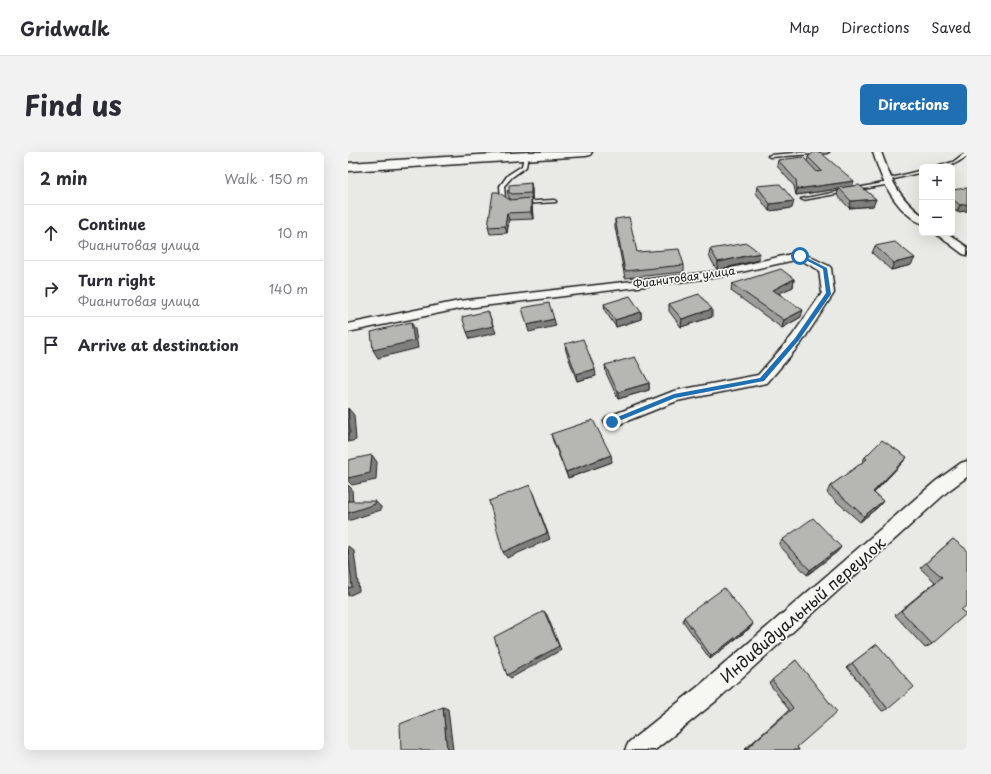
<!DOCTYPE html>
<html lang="en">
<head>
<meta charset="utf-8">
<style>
  :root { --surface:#fff; --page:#f2f2f3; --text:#2b2b33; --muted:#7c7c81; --line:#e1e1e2; --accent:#1f6fb2 }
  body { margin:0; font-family:"Playpen Sans",sans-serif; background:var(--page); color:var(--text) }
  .controls { position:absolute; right:12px; top:12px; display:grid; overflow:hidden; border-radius:6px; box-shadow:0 4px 16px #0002 }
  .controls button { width:36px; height:36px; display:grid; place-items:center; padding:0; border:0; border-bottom:1px solid var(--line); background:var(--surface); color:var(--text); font:20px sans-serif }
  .stop { position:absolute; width:12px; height:12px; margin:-9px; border:3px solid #1f6fb2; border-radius:50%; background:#fff }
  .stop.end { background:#1f6fb2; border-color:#fff; box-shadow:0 1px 4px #0008 }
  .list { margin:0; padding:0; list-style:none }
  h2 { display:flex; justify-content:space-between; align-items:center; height:52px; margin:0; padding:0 16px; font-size:17px }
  h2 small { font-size:13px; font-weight:400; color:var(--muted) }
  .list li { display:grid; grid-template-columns:26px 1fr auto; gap:12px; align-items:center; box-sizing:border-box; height:56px; padding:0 16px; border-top:1px solid var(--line) }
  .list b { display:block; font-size:15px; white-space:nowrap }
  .list p { margin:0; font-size:13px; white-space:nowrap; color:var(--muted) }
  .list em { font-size:13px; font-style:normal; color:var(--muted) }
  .icon { flex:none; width:22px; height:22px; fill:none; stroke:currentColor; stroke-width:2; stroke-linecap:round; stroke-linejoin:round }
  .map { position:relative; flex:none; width:619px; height:598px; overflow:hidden; border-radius:6px }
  header { display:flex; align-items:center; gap:24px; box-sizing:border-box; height:56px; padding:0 20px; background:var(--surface); border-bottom:1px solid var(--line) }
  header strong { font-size:19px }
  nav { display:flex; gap:22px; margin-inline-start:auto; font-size:14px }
  .intro { display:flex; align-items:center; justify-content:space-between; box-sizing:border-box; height:96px; padding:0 24px }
  h1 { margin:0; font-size:28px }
  .button { padding:10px 18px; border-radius:6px; background:var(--accent); color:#fff; font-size:14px; font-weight:700 }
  main { display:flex; gap:24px; padding:0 24px }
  aside { flex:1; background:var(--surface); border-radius:6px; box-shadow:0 4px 16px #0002 }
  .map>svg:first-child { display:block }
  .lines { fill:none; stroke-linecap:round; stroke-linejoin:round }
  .service-casing { stroke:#1c1c1c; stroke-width:3 }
  .minor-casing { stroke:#1c1c1c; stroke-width:3 }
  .secondary-casing { stroke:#1c1c1c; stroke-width:3 }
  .service { fill:#f6f6f2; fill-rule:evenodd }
  .minor { fill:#f6f6f2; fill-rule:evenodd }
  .secondary { fill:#f6f6f2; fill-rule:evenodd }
  .wall { fill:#9d9d9a; stroke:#1c1c1c }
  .shaded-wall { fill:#7f7f7d; stroke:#1c1c1c }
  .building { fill:#b6b6b3; stroke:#1c1c1c }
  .route { fill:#1f6fb2 }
  .labels { text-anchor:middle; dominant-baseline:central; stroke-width:3.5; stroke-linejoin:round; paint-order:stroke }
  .far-street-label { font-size:11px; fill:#1c1c1c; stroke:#f6f6f2 }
  .near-street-label { font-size:16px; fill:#1c1c1c; stroke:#f6f6f2 }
</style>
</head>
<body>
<header>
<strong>Gridwalk</strong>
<nav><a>Map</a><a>Directions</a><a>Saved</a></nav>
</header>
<div class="intro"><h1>Find us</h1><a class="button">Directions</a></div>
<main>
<aside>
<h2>2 min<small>Walk · 150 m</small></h2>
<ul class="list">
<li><svg class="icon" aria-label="ahead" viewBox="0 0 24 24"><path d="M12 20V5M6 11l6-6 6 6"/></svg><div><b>Continue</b><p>Фианитовая улица</p></div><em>10 m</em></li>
<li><svg class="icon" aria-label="right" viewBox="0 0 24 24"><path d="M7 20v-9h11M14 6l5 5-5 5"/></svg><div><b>Turn right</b><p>Фианитовая улица</p></div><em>140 m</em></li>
<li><svg class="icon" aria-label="arrive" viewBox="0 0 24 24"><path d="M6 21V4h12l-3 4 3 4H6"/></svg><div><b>Arrive at destination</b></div></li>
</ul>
</aside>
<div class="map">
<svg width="619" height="598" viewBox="0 0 619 598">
  <rect width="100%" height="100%" fill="#e9e9e5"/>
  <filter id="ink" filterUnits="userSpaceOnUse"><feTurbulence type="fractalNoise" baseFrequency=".025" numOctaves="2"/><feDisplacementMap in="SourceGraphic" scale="8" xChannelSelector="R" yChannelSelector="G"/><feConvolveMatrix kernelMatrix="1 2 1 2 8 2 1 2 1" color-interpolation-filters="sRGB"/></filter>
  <g filter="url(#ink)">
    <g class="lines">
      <!-- service casing -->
      <g class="service-casing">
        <g id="service">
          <path d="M461 0H481L479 1 422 5 420 4 422 3Z"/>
          <path d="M617 1H619V4C608 12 602 15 588 15L605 10Z"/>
          <path d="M178 3 180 4 178 15 164 25 156 34 157 46 162 50 158 51 153 47 152 34 160 23 174 14 176 4Z"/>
          <path d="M574 18V20L538 29 536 28Z"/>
          <path d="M540 30H542V32L455 48 453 47Z"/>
          <path d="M206 48 208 49V50L173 52 171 51 173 50Z"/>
        </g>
      </g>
      <!-- minor casing -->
      <g class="minor-casing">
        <g id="minor">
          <path d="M525 0H533C543 28 550 45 574 63V71C568 70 563 65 558 61 540 44 532 23 525 0Z"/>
          <path d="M587 81H599L619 95V103L615 102Z"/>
          <path d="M452 100 481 114 483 116 486 141 454 190 419 231 329 249 264 275 259 273 256 269 259 265 326 239 410 223 444 184 474 141 471 118 451 107 371 125 111 157 0 180V172L111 149 371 119Z"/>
          <path d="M619 309V325L600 339 368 549 307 598H277L281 590 352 533 588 329 613 311Z"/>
        </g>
      </g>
      <!-- secondary casing -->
      <g class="secondary-casing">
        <path id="secondary" d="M181 0H244L242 3 238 4 0 19V11Z"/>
      </g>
      <!-- service -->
      <use href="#service" class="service"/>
      <!-- minor -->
      <use href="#minor" class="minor"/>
      <!-- secondary -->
      <use href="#secondary" class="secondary"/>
    </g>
    <!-- wall -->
    <g class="wall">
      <path d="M460 5 505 34 528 47 525 54 501 56 489 43 491 37 448 43 446 34 429 14 430 8 459 10Z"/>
      <path d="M183 31 184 38V48H183L184 53 185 67 161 68 159 81 142 82 140 75 162 48 163 47 161 46 159 39Z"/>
      <path d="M409 34 444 56 421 59 408 41Z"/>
      <path d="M604 38 619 59 609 60 604 57Z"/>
      <path d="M267 67 289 100 336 113V120L277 126 267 75Z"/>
      <path d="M527 94 563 113 543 118 524 101Z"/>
      <path d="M362 97 411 108 369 118 361 104Z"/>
      <path d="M446 127 445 135 431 141 453 165 434 176 383 139 384 132Z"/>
      <path d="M256 152 293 160V167L268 175 257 159Z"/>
      <path d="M321 152 364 165 333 175 321 159Z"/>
      <path d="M217 192 248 224 229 229 218 199Z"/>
      <path d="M257 213 301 231V238L270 247 258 221Z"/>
      <path d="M203 282 264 310 220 326 205 289Z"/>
      <path d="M517 305H559L554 311 526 341 535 349 530 355 512 370 479 341 482 334 513 312Z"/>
      <path d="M605 387 613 458 584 492 577 496 547 463 587 430 572 416Z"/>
      <path d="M434 388 493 395 489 400 459 423 431 393Z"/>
      <path d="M336 465 405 472 402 476 362 507 335 469Z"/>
      <path d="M529 492 540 557 534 559 499 515Z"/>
      <path d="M448 508 449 595 451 598H396L441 558 421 531Z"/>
    </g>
    <!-- shaded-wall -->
    <g class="shaded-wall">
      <path d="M506 29 504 35 491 36V37L448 43 449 37Z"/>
      <path d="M183 31 184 38V48L183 41Z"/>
      <path d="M183 46 184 53 185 67 183 60Z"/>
      <path d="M528 47 525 54 501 56 503 49Z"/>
      <path d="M446 49 444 56 421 59 422 52Z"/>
      <path d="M619 52V59L609 60 612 53Z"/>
      <path d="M159 61 161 68 159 81 157 74Z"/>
      <path d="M412 101 411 108 369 118 370 110Z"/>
      <path d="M567 106 563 113 543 118 546 111Z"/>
      <path d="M446 127 445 135 423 145 425 138Z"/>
      <path d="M364 157V165L333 175 334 167Z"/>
      <path d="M455 158 453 165 434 176 436 168Z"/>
      <path d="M140 159 148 181 122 187 119 180Z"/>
      <path d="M293 160V167L268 175 267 168Z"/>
      <path d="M206 167 208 174 181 180 179 173Z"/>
      <path d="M63 170 67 177 70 196 30 206 25 198Z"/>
      <path d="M247 217 248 224 229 229 228 222Z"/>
      <path d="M301 231V238L270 247V240Z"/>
      <path d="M0 256 6 263 8 288 0 290Z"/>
      <path d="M24 303 29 310 28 328 4 333 0 329V326Z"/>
      <path d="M263 303 264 310 220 326 218 320Z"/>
      <path d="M559 305 554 311 520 347 525 340Z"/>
      <path d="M0 333 4 337 5 355 0 350Z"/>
      <path d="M182 333 202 387 159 406 155 400Z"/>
      <path d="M27 349 33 355V358L0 369V361Z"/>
      <path d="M535 349 530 355 512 370 516 364Z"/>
      <path d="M0 394 6 399 11 439 0 444Z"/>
      <path d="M493 395 489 400 459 423 462 418Z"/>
      <path d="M196 459 199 463 213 498 163 526 159 523Z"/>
      <path d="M405 472 402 476 362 507 363 504Z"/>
      <path d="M95 555 100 557 105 598H99Z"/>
    </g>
    <!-- building -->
    <g class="building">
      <path d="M466 0H472L506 29 449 37 448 28 430 8 455 5 469 20 474 19 460 5Z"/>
      <path d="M183 31V41L164 42 159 39H161V33Z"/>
      <path d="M432 32 446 49 422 52 409 34Z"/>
      <path d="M511 33 528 47 503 49 491 36Z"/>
      <path d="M618 36H619V52L612 53 604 47V38Z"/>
      <path d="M145 40H150L162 48 183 46V60L159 61 157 74 140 75Z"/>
      <path d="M281 65 289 100 331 97 336 113 277 119 267 67Z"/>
      <path d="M547 90 567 106 546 111 527 94Z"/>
      <path d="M399 91 412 101 370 110 362 97Z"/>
      <path d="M433 117 446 127 425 138 455 158 436 168 384 132Z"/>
      <path d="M351 142 364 157 334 167 321 152Z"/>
      <path d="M282 144 293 160 267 168 256 152Z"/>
      <path d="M201 151 206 167 179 173 174 156Z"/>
      <path d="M140 159 145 174 119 180 114 165Z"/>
      <path d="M63 170 66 189 25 198 23 180Z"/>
      <path d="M235 187 247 217 228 222 217 192Z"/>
      <path d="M287 205 301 231 270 240 257 213Z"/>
      <path d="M0 256 2 281 0 282Z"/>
      <path d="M245 268 263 303 218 320 203 282Z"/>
      <path d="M534 288 559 305 525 340 535 349 516 364 482 334 519 307 517 305Z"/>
      <path d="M24 303 22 321 0 326V308Z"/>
      <path d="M182 333 199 381 155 400 141 349Z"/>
      <path d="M0 349H27V352L0 361Z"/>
      <path d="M465 366 493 395 462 418 434 388Z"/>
      <path d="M605 387 619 398V453L613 458 618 462 584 492 553 459 594 425 578 411Z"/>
      <path d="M0 397 4 435 0 436Z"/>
      <path d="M376 436 405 472 363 504 336 465Z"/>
      <path d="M196 459 211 494 159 523 146 485Z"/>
      <path d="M529 492 566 535 540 557 504 511Z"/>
      <path d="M448 508 489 560 449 595 451 598H397L445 556 424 528Z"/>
      <path d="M95 555 99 598H53L52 572Z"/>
    </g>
  </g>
  <!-- route -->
  <path class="route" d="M450 103H453L479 116 483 142 451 188 416 229 327 246 266 271H262V268L326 242 412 226 447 186 478 141 475 117 450 104Z"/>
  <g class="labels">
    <!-- far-street labels -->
    <g class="far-street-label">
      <text transform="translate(336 125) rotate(-8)">Фианитовая улица</text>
    </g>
    <!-- near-street labels -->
    <g class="near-street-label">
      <text transform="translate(454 457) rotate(-41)">Индивидуальный переулок</text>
    </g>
  </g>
</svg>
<div class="controls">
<button>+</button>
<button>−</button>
</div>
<div class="stop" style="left:452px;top:104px"></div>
<div class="stop end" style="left:264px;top:270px"></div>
</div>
</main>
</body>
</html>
